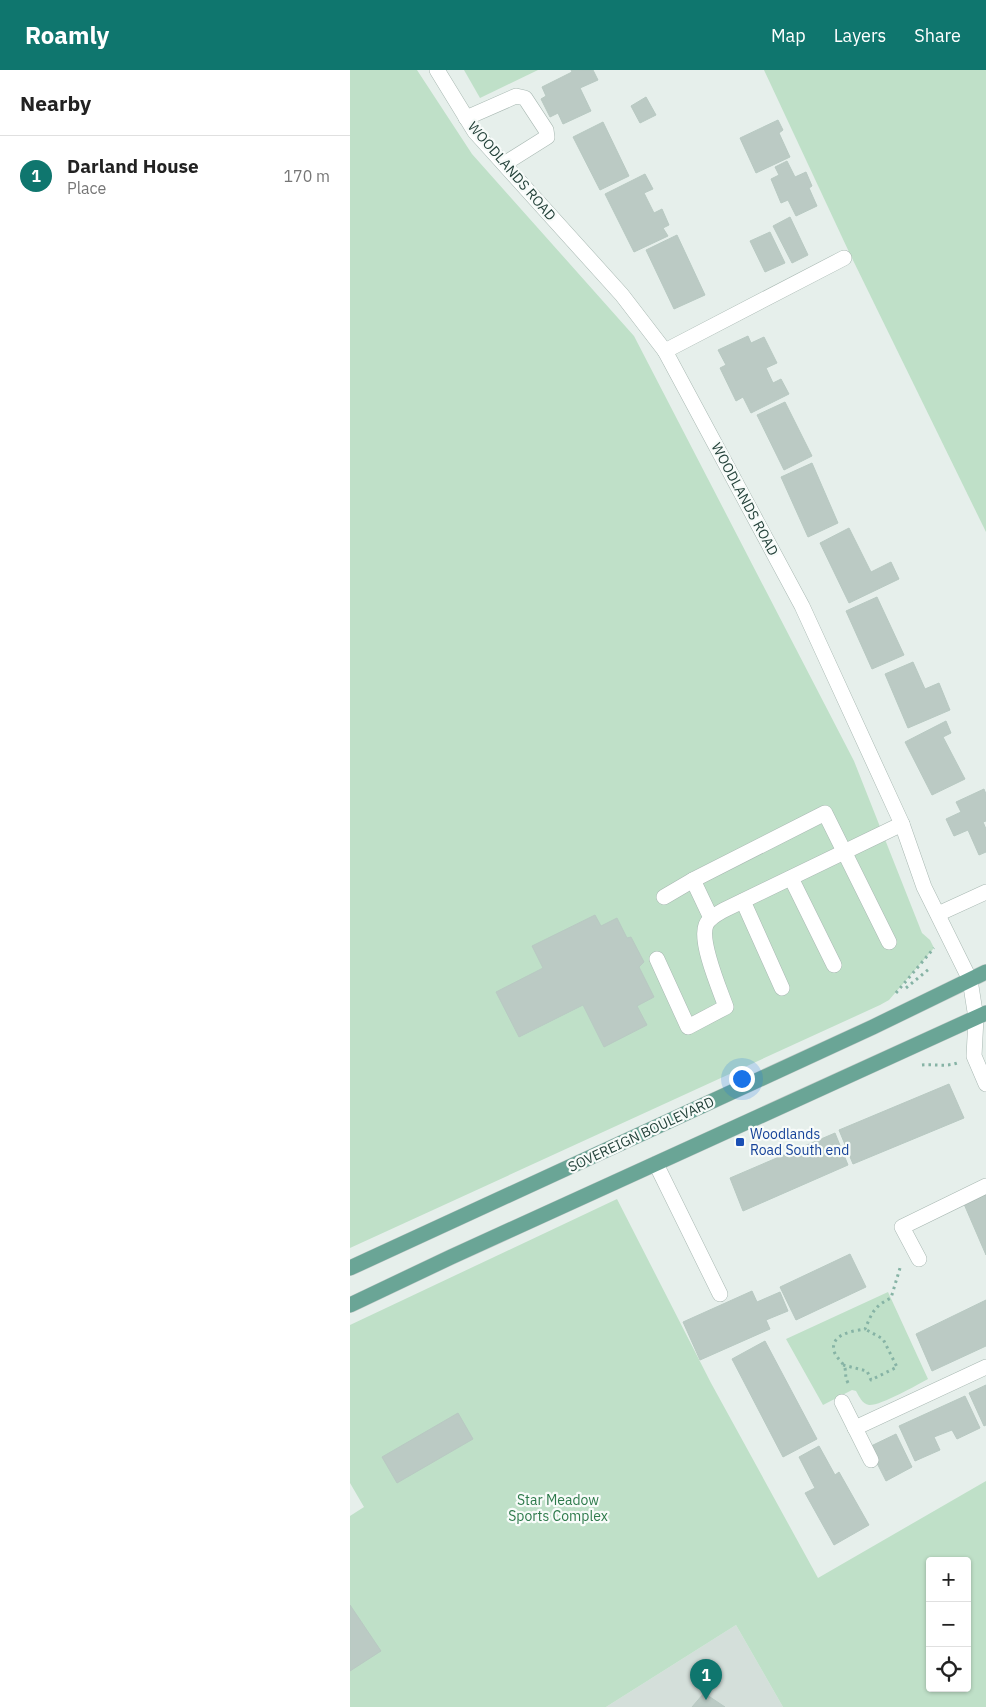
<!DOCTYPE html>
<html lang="en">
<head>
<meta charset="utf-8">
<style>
  :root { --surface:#fff; --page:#f6f6f6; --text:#222; --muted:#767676; --line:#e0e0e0; --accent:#0f766e }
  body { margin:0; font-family:"IBM Plex Sans",sans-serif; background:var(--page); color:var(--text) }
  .controls { position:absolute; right:15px; bottom:15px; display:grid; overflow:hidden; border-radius:5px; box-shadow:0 1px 4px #0004 }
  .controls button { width:45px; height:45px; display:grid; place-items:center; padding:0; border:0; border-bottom:1px solid var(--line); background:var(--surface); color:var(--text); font:25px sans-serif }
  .you { position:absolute; left:391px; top:1008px; width:18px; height:18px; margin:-12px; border:4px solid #fff; border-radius:50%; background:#1a73e8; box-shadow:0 0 0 8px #1a73e833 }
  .badge { display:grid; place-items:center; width:32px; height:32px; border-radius:50%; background:var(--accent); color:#fff; font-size:16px; font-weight:700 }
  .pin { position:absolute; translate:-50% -41px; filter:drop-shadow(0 1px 2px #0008) }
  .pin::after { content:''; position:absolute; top:26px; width:18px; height:15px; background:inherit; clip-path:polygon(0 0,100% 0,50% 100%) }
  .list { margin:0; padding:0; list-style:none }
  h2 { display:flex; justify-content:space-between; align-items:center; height:65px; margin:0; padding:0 20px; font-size:21px }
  h2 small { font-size:16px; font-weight:400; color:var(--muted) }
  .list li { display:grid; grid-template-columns:32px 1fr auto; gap:15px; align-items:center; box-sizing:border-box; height:80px; padding:0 20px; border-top:1px solid var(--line) }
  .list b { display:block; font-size:19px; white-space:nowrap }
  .list p { margin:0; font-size:16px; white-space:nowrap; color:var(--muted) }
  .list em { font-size:16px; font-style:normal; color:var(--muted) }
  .icon { flex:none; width:28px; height:28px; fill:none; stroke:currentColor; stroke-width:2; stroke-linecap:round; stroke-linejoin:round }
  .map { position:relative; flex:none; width:636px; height:1637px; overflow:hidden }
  header { display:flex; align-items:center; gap:30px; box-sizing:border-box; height:70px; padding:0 25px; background:var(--accent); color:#fff }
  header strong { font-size:24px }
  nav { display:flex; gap:28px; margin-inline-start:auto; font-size:18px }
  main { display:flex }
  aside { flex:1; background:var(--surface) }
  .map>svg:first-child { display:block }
  .built { fill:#d4dfda }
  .green { fill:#bfe0c8; fill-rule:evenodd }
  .building { fill:#bbcac4; stroke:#b8c9c2 }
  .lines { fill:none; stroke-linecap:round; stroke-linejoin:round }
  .minor-casing { stroke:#a8b8b2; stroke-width:16 }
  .major-casing { stroke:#c2cac8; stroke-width:16 }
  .path { stroke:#86b3a5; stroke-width:3; stroke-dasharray:2.5 4; stroke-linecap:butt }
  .minor { stroke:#fff; stroke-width:15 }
  .major { stroke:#6aa596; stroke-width:15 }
  .transit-dot { fill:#1a4fb4; stroke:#f7fbf9; stroke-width:2 }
  .labels { text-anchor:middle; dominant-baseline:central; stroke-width:4.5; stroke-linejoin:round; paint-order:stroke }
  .street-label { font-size:14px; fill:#24423a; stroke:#f7fbf9 }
  .transit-label { font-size:14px; fill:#164399; stroke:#f7fbf9; text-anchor:start }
  .park-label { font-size:14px; fill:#2d7a4b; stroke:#f7fbf9 }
</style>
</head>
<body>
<header>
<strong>Roamly</strong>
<nav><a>Map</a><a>Layers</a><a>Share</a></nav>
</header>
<main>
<aside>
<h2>Nearby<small></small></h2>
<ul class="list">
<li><span class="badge">1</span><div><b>Darland House</b><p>Place</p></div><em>170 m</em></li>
</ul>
</aside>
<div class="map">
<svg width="636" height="1637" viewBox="0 0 636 1637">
  <rect width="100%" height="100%" fill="#e6efeb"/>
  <!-- built -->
  <path class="built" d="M386 1555 433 1637H256Z"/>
  <!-- green -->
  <g class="green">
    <path d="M0 0H67L122 84 284 266 504 691 572 863 580 870 584 878 539 930 530 935 0 1178Z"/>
    <path d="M114 0H188L130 28Z"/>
    <path d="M414 0H636V462L499 182Z"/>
    <path d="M267 1129 361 1313 468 1508 636 1411V1637H433L386 1555 256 1637H0V1446L14 1437 0 1413V1255ZM580 1491H617V1618H580Z"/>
    <path d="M538 1222 578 1309C567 1315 530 1336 519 1335 512 1334 509 1326 506 1321L502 1320 473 1335 436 1269Z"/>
  </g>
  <!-- building -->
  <g class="building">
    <path d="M221 0H243L248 10 230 18 241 41 213 54 208 43 200 47 191 29 196 26 192 17 222 2Z"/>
    <path d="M296 27 306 45 290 53 281 36Z"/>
    <path d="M428 50 433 60 429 63 440 87 406 103 390 68Z"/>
    <path d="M253 52 279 106 250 120 223 67Z"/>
    <path d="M437 91 445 107 456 102 462 116 459 118 467 136 446 146 438 130 431 133 421 109 429 105 425 97Z"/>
    <path d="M295 104 303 119 294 123 304 143 312 139 319 155 313 158 318 166 284 182 255 124Z"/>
    <path d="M440 147 458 185 442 193 423 156Z"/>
    <path d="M420 162 435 193 415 202 400 171Z"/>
    <path d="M327 165 355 225 324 239 296 180Z"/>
    <path d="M398 266 401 273 414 267 427 293 416 298 423 313 431 309 439 324 401 343 393 327 386 331 370 298 376 295 368 280Z"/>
    <path d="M435 332 462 386 434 400 407 345Z"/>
    <path d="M462 393 488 453 458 467 431 407Z"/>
    <path d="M499 458 521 502 541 492 549 509 499 533 470 473Z"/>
    <path d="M527 527 554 585 522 599 496 541Z"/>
    <path d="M563 592 575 619 589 613 600 640 558 658 535 604Z"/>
    <path d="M596 651 601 663 593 667 615 709 582 725 555 672Z"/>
    <path d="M634 719 636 724V751L633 752 636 759V782L629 785 618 760 604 766 596 749 611 742 606 732Z"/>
    <path d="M245 845 251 856 267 848 277 868 281 867 294 892 289 897 304 927 287 936 297 955 254 977 233 935 169 967 146 922 193 898 182 876Z"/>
    <path d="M599 1014 614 1048 503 1094 489 1060Z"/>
    <path d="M485 1063 498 1095 393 1141 380 1108Z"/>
    <path d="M636 1123V1185L614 1134Z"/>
    <path d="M500 1184 516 1217 446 1250 430 1217Z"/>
    <path d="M402 1221 407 1232 430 1222 438 1241 416 1250 420 1259 350 1290 333 1252Z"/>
    <path d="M636 1230V1276L582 1301 566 1264Z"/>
    <path d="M415 1271 467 1369 433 1387 382 1289Z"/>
    <path d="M636 1315V1355L634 1356 619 1323Z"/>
    <path d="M615 1326 630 1358 607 1369 602 1360 584 1367 590 1380 565 1391 549 1356Z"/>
    <path d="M108 1343 123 1369 47 1413 32 1387Z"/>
    <path d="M546 1364 562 1397 536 1411 519 1377Z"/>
    <path d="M469 1376 485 1405 489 1402 519 1455 484 1475 455 1423 465 1418 449 1387Z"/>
    <path d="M0 1535 31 1581 0 1601Z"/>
    <path d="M354 1623 375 1637H342Z"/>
  </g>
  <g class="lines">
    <!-- minor casing -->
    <g class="minor-casing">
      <g id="minor">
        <path d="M87 0 125 62 272 225 315 281 452 536 552 754 574 817 620 910 626 948 624 986 636 1014"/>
        <path d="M116 48 166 26 175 28 196 60 197 67 154 94"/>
        <path d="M315 281 494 188"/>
        <path d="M441 808 484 895"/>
        <path d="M314 827 343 810"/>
        <path d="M393 831 432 918"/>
        <path d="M588 844 636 822"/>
        <path d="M361 848 343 810 475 743 539 872"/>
        <path d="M307 889 338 957 376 937C370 920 349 872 356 855 359 848 367 844 374 840L552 754"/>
        <path d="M306 1094 370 1224"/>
        <path d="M569 1189 552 1157 636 1116"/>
        <path d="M492 1332 521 1390"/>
        <path d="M505 1358 636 1297"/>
      </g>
    </g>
    <!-- major casing -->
    <g class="major-casing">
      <g id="major">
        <path d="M0 1198 523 957 636 902"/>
        <path d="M0 1235 101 1187 636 943"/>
      </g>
    </g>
    <!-- path -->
    <g class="path">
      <path d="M556 918 579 899"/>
      <path d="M546 923 584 878"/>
      <path d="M572 995C583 994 596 997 607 993"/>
      <path d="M493 1295 517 1301 521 1310 547 1297 533 1269 515 1259"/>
      <path d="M498 1313C495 1307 496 1304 495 1298 493 1292 486 1288 484 1281 480 1264 503 1261 515 1259 522 1243 524 1236 541 1228L550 1198 552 1197"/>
    </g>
    <!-- minor -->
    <use href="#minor" class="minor"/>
    <!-- major -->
    <use href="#major" class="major"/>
  </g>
  <!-- markers -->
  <rect class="transit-dot" x="385" y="1067" width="10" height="10" rx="2.5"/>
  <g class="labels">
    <!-- street labels -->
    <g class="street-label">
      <text transform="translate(162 101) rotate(49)">WOODLANDS ROAD</text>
      <text transform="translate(395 429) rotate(62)">WOODLANDS ROAD</text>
      <text transform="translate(291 1064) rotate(-25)">SOVEREIGN BOULEVARD</text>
    </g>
    <!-- transit labels -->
    <g class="transit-label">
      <text x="400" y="1064">Woodlands<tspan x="400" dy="16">Road South end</tspan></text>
    </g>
    <!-- park labels -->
    <g class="park-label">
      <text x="208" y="1430">Star Meadow<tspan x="208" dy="16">Sports Complex</tspan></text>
    </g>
  </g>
</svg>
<div class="controls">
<button>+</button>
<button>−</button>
<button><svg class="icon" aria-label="locate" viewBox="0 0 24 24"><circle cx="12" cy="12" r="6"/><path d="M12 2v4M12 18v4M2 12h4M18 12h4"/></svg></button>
</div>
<div class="you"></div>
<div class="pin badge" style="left:356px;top:1630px">1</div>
</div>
</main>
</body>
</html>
